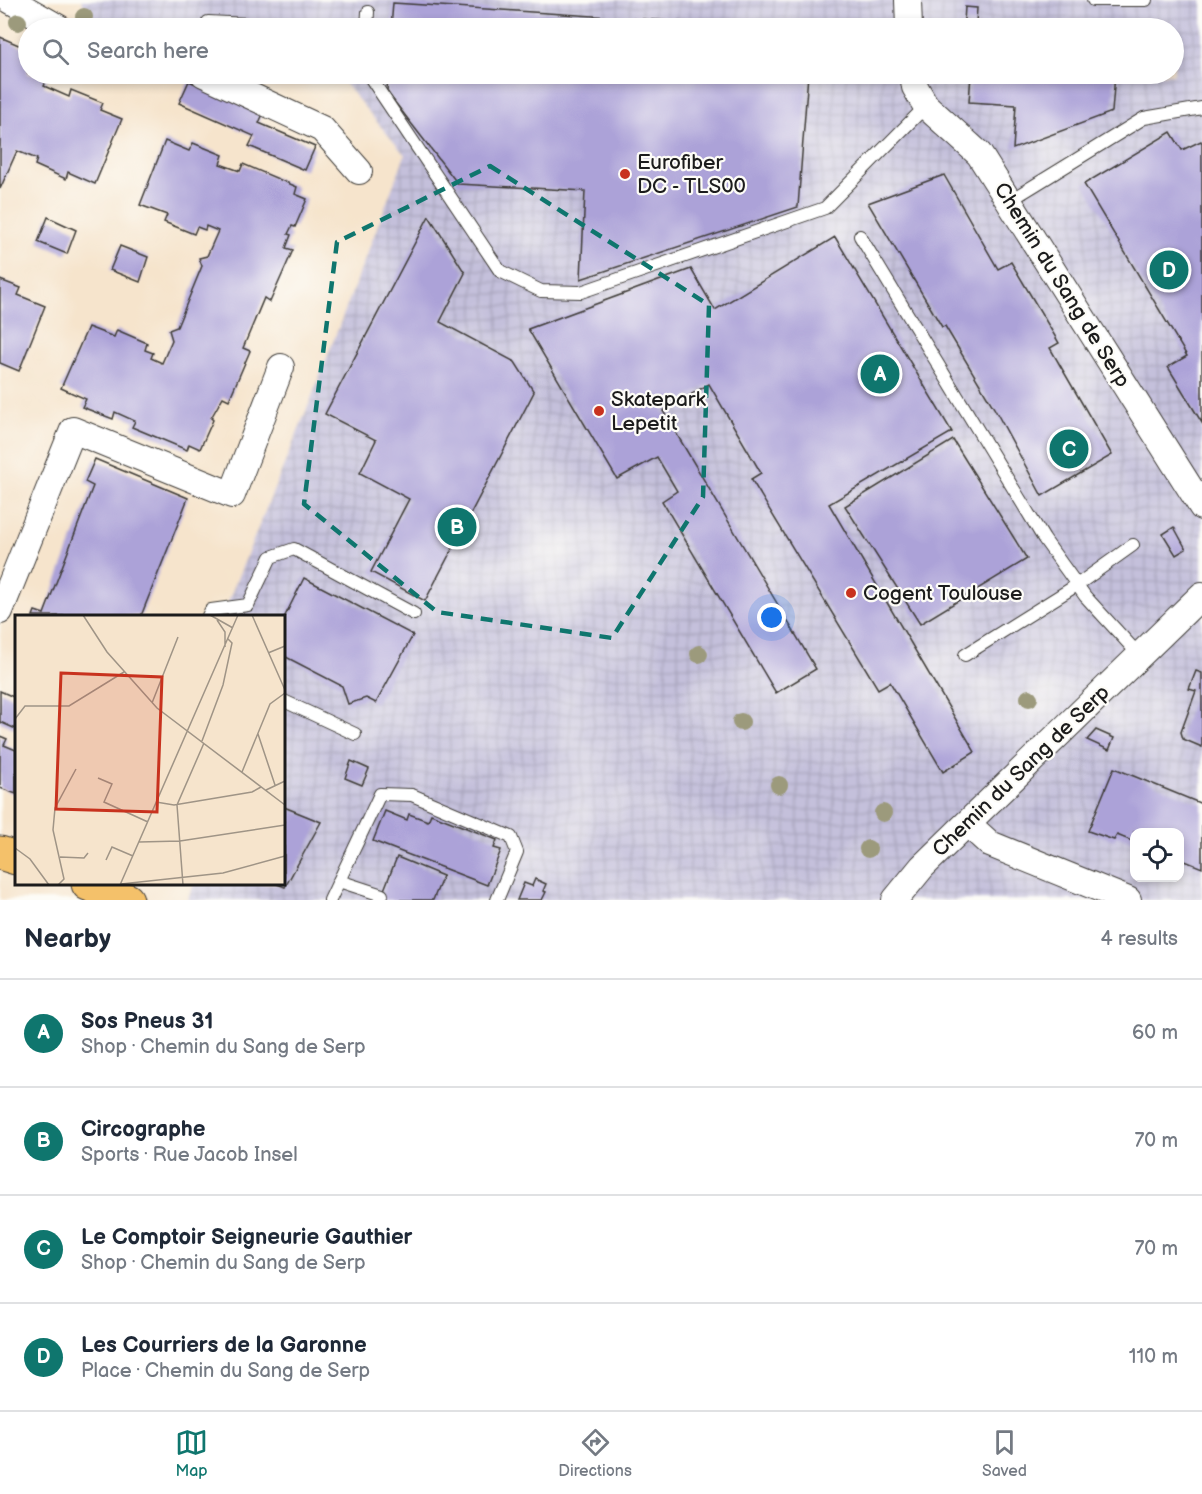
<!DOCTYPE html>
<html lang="en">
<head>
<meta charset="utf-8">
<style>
  :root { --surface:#fff; --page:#f6f6f7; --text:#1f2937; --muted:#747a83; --line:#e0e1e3; --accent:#0f766e }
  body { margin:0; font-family:"Balsamiq Sans",sans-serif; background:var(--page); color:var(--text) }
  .controls { position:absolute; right:18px; bottom:18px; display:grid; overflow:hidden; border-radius:12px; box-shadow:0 3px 9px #0003 }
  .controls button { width:54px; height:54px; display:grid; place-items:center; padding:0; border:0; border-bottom:2px solid var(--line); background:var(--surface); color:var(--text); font:30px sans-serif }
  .you { position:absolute; left:772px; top:618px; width:21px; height:21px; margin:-15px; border:4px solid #fff; border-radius:50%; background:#1a73e8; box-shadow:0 0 0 9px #1a73e833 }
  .badge { display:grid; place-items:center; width:39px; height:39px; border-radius:50%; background:var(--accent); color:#fff; font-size:20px; font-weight:700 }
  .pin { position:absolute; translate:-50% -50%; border:3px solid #fff; box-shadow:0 2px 6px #0006 }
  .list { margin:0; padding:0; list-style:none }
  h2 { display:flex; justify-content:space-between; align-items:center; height:78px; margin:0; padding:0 24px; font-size:26px }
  h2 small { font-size:20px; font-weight:400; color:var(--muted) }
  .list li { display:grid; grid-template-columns:39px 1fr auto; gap:18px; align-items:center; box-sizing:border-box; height:108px; padding:0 24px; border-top:2px solid var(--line) }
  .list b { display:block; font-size:22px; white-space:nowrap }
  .list p { margin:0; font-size:20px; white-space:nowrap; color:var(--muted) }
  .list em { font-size:20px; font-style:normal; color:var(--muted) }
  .icon { flex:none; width:33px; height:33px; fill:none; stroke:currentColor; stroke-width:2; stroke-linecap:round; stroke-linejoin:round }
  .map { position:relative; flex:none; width:1202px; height:900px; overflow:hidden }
  .search { position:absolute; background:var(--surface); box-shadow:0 3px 9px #0003; left:18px; right:18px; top:18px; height:66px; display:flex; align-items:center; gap:15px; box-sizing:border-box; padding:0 21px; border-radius:33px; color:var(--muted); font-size:22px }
  .sheet { height:510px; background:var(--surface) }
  nav { display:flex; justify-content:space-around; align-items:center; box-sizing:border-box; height:84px; border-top:2px solid var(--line); background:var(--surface); font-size:16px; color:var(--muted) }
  nav a { display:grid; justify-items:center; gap:3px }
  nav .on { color:var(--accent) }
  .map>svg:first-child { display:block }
  .industrial { fill:url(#industrial-grid); fill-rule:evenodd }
  .building { fill:#aca2d8 }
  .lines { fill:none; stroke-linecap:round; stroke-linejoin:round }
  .service-casing { stroke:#3d3a36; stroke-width:14 }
  .minor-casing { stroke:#3d3a36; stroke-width:28 }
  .primary-casing { stroke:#3d3a36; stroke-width:35 }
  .service { stroke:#fff; stroke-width:12 }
  .minor { stroke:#fff; stroke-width:26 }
  .primary { stroke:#f4c16a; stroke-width:33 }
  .tree { fill:#9c9a7c }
  .marked { fill:none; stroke:#0f766e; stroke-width:4.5; stroke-dasharray:12 8; stroke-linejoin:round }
  .poi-dot { fill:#c8321e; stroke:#fdfcf7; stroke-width:2 }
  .labels { text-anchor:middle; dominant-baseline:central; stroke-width:4.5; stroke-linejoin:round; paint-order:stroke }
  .poi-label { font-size:21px; fill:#1c1c1c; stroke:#fdfcf7; text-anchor:start }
  .street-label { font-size:21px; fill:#1c1c1c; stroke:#fdfcf7 }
  .inset-road { fill:none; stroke:#9f9486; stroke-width:1.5 }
  .view { fill:#c8321e; fill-opacity:0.15; stroke:#c8321e; stroke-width:3 }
  .inset-edge { fill:none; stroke:#1c1c1c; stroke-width:3 }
</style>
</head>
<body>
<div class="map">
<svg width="1202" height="900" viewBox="0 0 1202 900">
  <defs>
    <pattern id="industrial-grid" width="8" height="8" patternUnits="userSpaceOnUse" patternTransform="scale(1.5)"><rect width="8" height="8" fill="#c4c0db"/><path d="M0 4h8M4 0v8" fill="none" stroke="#a8a4bb"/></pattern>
  </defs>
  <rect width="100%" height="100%" fill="#fdfcf7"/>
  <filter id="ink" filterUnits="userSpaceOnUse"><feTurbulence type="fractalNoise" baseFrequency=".0167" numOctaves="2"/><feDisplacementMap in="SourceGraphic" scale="12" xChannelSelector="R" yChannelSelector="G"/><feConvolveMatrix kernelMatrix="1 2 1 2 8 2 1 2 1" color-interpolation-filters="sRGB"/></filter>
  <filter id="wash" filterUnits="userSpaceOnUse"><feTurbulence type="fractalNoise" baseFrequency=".008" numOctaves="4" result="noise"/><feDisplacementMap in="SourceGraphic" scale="24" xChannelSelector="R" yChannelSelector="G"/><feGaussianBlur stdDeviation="1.35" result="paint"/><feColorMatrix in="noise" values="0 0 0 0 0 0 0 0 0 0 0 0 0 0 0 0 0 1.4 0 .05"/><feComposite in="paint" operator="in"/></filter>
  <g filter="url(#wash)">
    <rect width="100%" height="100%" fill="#f6e4cc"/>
    <!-- industrial -->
    <path class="industrial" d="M81 0H1202V900H187L194 884H284V616H222L309 404 405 155 338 76 325 74H1174V28H98ZM1134 832H1180V878H1134Z"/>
    <g id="blocks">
      <!-- building -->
      <g class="building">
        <path d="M393 3 762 27V28H391Z"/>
        <path d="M965 7 977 8 976 23 964 22Z"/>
        <path d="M0 37 28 49V74H49L44 86 69 97 71 90 103 103 100 110 122 119 95 184 68 172 66 179 35 165 37 159 17 151 0 189Z"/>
        <path d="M388 74H808L798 207 581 279 585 191 458 184 387 92Z"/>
        <path d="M971 74H1115L1112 112 1013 149 1016 105 969 102Z"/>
        <path d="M189 81 263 114 259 123 315 147 305 170 249 146 254 136 179 103Z"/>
        <path d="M1171 132 1182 150 1201 141 1202 143V423L1168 367 1187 356 1084 184Z"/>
        <path d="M165 141 189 151 193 143 223 155 220 164 240 171 243 164 297 187 295 194 307 199 295 227 292 226 288 234 291 235 286 248 293 250 270 302 264 298 243 348 250 351 229 400 223 397 211 418 213 420 200 449 189 444 187 450 132 427 135 421 115 412 113 419 82 407 86 399 61 388 88 327 114 337 117 330 147 343 145 350 153 353 151 358 162 363 172 340 169 330 177 327 202 266 199 258 207 256 218 231 206 226 205 230 197 227 194 234 164 222 167 215 140 205Z"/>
        <path d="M944 175 998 269 1011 262 1059 343 1050 348 1112 455 1042 496 994 408 945 326 942 327 868 203Z"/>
        <path d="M429 216 465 273 440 322 515 362 534 392 425 601 371 572 409 499 360 473 376 440 325 414Z"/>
        <path d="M48 217 76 230 67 254 38 242Z"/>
        <path d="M835 237 952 432 829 504 975 752 943 772 890 682 878 689 751 479 761 473 709 384 663 411 816 669 776 693 662 501 677 491 657 457 617 479 528 329 691 269 715 310Z"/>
        <path d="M120 246 148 257 140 282 110 270Z"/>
        <path d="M0 280 21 288 18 295 45 306 19 371 0 363Z"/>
        <path d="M953 440 1027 559 920 624 845 506Z"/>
        <path d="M95 459 188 498 179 521 141 616H33L35 611 44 614 93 486 85 482Z"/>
        <path d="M1174 527 1186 549 1176 555 1163 534Z"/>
        <path d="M304 578 413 635 376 703 366 698 348 704 342 686 284 656V618Z"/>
        <path d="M1196 671 1202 673V747L1183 739 1181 732 1196 691 1189 689Z"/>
        <path d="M0 691 16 698V729L0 722Z"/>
        <path d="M1096 730 1114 738 1109 750 1087 740Z"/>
        <path d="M0 736 7 739 4 745 16 750V794L0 788Z"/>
        <path d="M351 761 369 769 362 785 345 778Z"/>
        <path d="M1114 768 1202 804V868L1180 859V832H1134V842L1117 835 1114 840 1088 831Z"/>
        <path d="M284 807 321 822 285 887 277 884H284Z"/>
        <path d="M385 811 407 820 409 814 428 821 431 814 497 840 494 848 501 850 487 885 373 841Z"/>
        <path d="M397 857 443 876 433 900H380Z"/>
        <path d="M535 879 546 884 543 891 546 892 542 900H517L524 883 532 886Z"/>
      </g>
    </g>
  </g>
  <g filter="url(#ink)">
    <use href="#blocks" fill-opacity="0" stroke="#3d3a36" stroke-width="1.5"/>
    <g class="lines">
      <!-- service casing -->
      <g class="service-casing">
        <g id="service">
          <path d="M1093 0H1146"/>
          <path d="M208 22 333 28"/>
          <path d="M367 28 368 12"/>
          <path d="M368 74 500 271 541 291 581 292 825 208 926 106"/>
          <path d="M1009 201 1144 118 1202 108"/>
          <path d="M860 236 1044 539 1085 596 1140 656"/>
          <path d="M208 616 211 610 248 605 271 557 294 549 414 614"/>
          <path d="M965 655 1077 585 1133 545"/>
          <path d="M284 701 355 734"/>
          <path d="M339 881 382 895"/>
          <path d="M330 900 380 794 412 795 511 837 517 852 497 900"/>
        </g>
      </g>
      <!-- minor casing -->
      <g class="minor-casing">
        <g id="minor">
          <path d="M10 0 59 28"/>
          <path d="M908 0 909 28"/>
          <path d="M204 74 322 129 359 171"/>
          <path d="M913 74 915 87 926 106 979 154 1202 507"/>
          <path d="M0 611 73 430 232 495 281 367"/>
          <path d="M968 824 990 844 1128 900"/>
          <path d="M895 900 922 867 1202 595"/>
        </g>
      </g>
      <!-- primary casing -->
      <g class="primary-casing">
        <g id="primary">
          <path d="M0 853 16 858"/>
          <path d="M88 884 127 900"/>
        </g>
      </g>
      <!-- service -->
      <use href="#service" class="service"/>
      <!-- minor -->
      <use href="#minor" class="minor"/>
      <!-- primary -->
      <use href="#primary" class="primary"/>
    </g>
    <!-- trees -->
    <g class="tree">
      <circle cx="84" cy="17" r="9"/>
      <circle cx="18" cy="22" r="9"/>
      <circle cx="699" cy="654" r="9"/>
      <circle cx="1029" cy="698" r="9"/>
      <circle cx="741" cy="722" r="9"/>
      <circle cx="779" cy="785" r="9"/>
      <circle cx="883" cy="813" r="9"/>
      <circle cx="868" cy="849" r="9"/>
    </g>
  </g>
  <!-- marked area -->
  <path class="marked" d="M490 166 709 305 703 497 612 638 437 612 304 504 337 242Z"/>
  <!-- markers -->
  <g class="poi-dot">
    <circle cx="625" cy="174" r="6"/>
    <circle cx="599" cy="411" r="6"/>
    <circle cx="851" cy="593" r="6"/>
  </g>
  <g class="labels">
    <!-- poi labels -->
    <g class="poi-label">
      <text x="637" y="162">Eurofiber<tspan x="637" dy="24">DC - TLS00</tspan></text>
      <text x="611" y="399">Skatepark<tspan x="611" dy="24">Lepetit</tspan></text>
      <text x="863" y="593">Cogent Toulouse</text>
    </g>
    <!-- street labels -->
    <g class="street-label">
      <text transform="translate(1062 285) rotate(58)">Chemin du Sang de Serp</text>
      <text transform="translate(1021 771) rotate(-44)">Chemin du Sang de Serp</text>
    </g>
  </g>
  <!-- overview -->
  <g transform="translate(15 615)">
    <rect width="270" height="270" fill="#f6e4cc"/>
    <path class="inset-road" d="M68 0 92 37 142 93 270 190M195 0 218 13M237 0 270 75M202 5 210 17V32M253 38 270 31M137 88 163 22M0 104 10 91H54L109 57M243 119 260 170M187 126 208 70 217 28 213 24M227 157 255 89 270 78M83 163 97 169 89 187 133 207M251 175 270 166M141 187 159 190 237 177 246 172M124 227 165 226 270 210M0 233 15 244 34 270M45 242 69 243 73 238M91 245 97 232 118 241M106 269 208 258 270 241M43 270 49 264 38 215 40 193 61 154M105 270 223 0M168 270 162 190 189 128"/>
    <path class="view" d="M46 58 147 62 142 197 41 194Z"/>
    <rect width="270" height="270" class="inset-edge"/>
  </g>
</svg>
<div class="controls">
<button><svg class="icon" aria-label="locate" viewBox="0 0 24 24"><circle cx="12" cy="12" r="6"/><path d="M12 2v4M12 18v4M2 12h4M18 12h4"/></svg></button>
</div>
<div class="you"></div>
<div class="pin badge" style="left:880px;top:374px">A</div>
<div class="pin badge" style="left:457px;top:527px">B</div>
<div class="pin badge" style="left:1069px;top:449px">C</div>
<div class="pin badge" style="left:1169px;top:270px">D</div>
<div class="search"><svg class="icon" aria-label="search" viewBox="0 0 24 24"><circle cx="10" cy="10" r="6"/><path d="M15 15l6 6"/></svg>Search here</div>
</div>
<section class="sheet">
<h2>Nearby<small>4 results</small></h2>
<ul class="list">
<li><span class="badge">A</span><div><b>Sos Pneus 31</b><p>Shop · Chemin du Sang de Serp</p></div><em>60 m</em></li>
<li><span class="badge">B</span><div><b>Circographe</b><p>Sports · Rue Jacob Insel</p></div><em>70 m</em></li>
<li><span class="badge">C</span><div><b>Le Comptoir Seigneurie Gauthier</b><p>Shop · Chemin du Sang de Serp</p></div><em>70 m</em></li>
<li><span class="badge">D</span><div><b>Les Courriers de la Garonne</b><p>Place · Chemin du Sang de Serp</p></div><em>110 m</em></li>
</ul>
</section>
<nav>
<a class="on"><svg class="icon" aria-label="map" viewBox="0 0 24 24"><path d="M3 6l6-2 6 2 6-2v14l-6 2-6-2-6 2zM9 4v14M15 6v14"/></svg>Map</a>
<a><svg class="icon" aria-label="directions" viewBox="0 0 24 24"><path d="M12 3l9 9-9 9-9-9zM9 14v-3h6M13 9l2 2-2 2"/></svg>Directions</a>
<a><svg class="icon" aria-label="saved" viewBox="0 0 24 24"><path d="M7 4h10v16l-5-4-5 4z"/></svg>Saved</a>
</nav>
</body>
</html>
